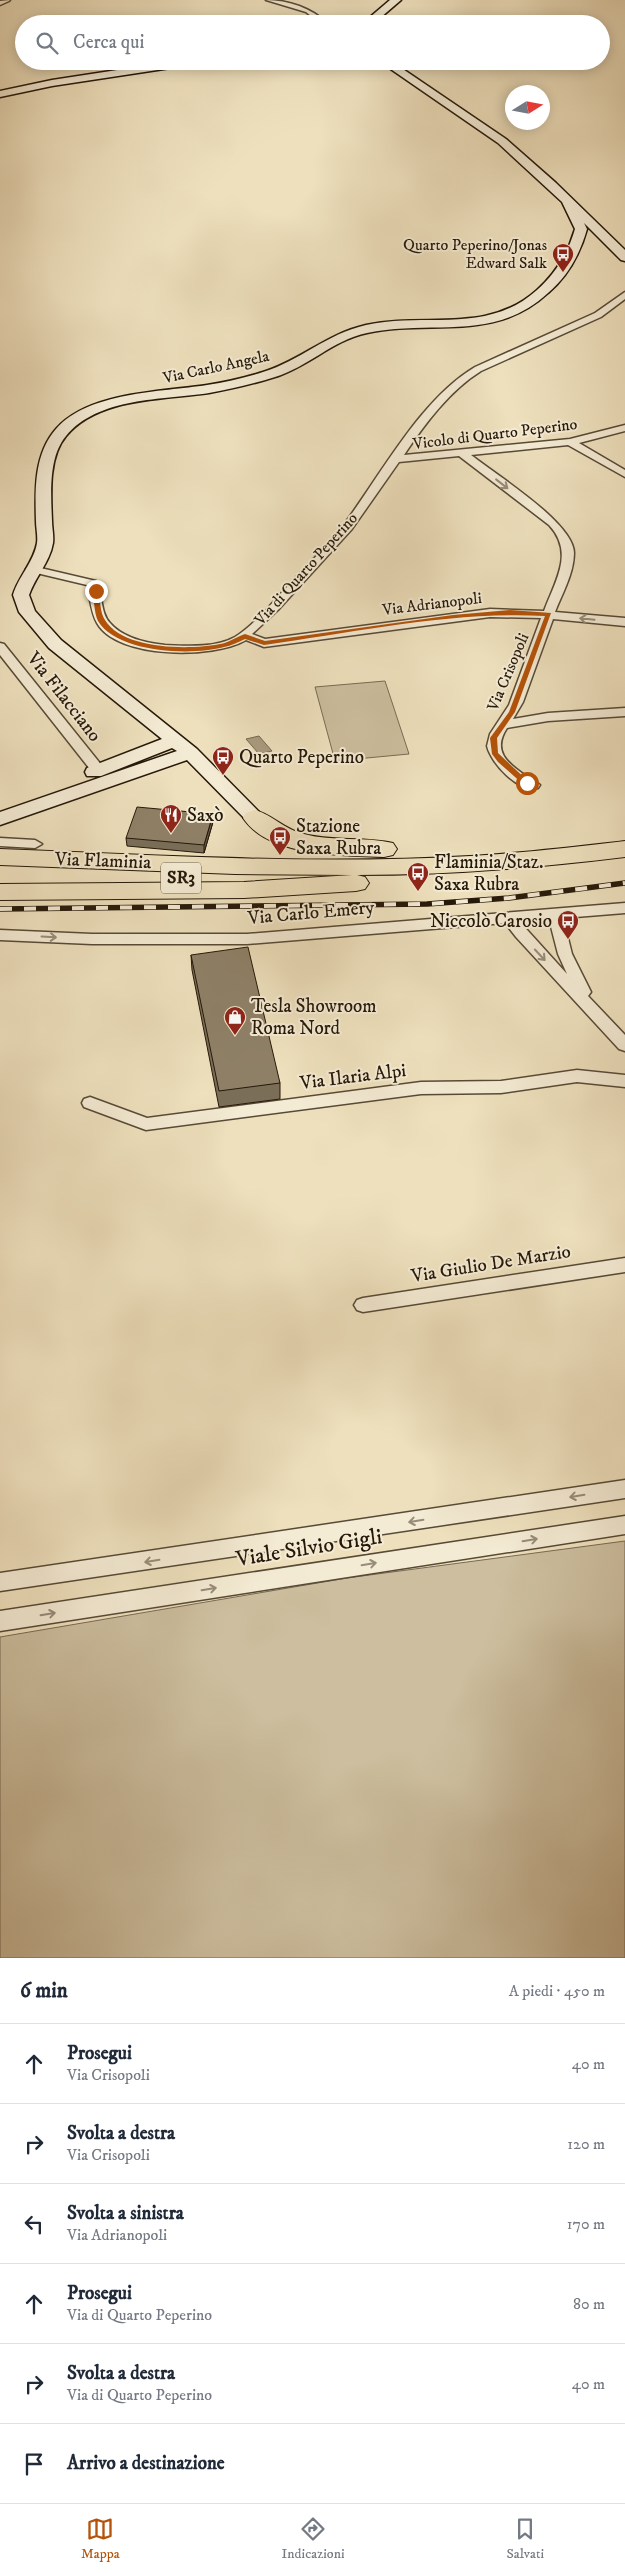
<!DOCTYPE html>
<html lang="it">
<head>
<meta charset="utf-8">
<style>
  :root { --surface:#fff; --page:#f2f2f3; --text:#1f2937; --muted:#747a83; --line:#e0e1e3; --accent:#b45309 }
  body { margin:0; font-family:"IM FELL DW Pica",serif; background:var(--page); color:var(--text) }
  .compass { position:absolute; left:505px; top:85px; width:45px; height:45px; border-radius:50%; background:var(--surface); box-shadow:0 2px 12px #0003; rotate:79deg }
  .stop { position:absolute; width:15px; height:15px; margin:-11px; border:4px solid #b45309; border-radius:50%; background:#fff }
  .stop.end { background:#b45309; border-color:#fff; box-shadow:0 1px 5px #0008 }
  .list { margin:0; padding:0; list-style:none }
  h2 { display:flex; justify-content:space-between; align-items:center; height:65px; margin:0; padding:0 20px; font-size:21px }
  h2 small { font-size:16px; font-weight:400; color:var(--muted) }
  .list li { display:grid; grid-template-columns:32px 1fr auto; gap:15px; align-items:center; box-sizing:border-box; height:80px; padding:0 20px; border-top:1px solid var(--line) }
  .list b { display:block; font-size:19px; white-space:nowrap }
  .list p { margin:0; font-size:16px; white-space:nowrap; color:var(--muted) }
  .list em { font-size:16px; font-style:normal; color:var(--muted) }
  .icon { flex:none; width:28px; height:28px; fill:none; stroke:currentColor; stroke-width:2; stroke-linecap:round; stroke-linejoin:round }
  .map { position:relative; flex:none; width:625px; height:1958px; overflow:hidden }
  .search { position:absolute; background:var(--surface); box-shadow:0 2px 12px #0003; left:15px; right:15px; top:15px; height:55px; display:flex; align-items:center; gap:12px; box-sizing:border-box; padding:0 18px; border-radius:28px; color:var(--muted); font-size:19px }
  .sheet { height:545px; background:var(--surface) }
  nav { display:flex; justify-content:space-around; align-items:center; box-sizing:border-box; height:70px; border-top:1px solid var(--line); background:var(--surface); font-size:14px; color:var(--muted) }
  nav a { display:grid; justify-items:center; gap:2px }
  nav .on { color:var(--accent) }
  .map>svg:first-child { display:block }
  .green { fill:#ccbe9e; stroke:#786b54 }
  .water { fill:#aa9c80; stroke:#756750 }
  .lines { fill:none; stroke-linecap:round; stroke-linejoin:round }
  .street-casing { stroke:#574a36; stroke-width:3 }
  .secondary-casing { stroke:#251809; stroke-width:3 }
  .highway-casing { stroke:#251809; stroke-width:2 }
  .street { fill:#f4ebd4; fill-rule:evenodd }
  .secondary { fill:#f4ebd4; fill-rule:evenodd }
  .highway { fill:#eee0bd; fill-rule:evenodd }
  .rail-casing { stroke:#251809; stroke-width:5.5 }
  .rail { stroke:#f4ebd4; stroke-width:4; stroke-dasharray:12; stroke-linecap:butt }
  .wall { fill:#7a6e59; stroke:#251809 }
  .shaded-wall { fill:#635a48; stroke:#251809 }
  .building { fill:#8e8067; stroke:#251809 }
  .oneway { stroke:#978c79 }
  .route { fill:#b45309 }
  .labels { text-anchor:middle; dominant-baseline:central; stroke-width:4; stroke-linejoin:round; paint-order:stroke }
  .far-poi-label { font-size:16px; fill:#251809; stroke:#f4ebd4; text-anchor:end }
  .far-street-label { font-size:16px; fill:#251809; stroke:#f4ebd4 }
  .shield { fill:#f4ebd4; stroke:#635746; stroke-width:1 }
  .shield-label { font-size:18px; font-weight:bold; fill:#251809 }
  .street-label { font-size:19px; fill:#251809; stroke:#f4ebd4 }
  .poi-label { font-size:19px; fill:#251809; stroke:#f4ebd4; text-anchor:start }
  .near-street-label { font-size:22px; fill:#251809; stroke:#f4ebd4 }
</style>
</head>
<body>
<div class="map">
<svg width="625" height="1958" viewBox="0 0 625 1958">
  <rect width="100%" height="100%" fill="#eee0bd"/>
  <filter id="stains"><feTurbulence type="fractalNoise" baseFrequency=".004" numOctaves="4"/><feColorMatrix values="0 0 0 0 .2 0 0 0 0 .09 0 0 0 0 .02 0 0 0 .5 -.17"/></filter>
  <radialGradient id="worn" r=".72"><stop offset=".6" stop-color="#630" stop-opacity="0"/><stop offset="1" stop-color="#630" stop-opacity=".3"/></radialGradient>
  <!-- green -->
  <g class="green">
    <path d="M385 681 409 754 335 761 315 687Z"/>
    <path d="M625 1541V1958H0V1637L347 1578Z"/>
  </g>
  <!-- water -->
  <path class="water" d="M259 736 272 751 259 754 246 739Z"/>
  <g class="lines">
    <!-- street casing -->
    <g class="street-casing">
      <g id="street">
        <path d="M10 0 9 1 0 5V1Z"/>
        <path d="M266 0C288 0 312 8 328 24H321L306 12Z"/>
        <path d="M625 292V299L601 317 481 371C449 391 425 424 404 455L570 439 625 425V431L579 443 625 470V477L568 445 471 455C495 474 574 523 574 553 574 573 562 594 555 612L625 618V626L553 619 523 702 513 719 548 713 625 708V716L548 721 507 728C492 751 507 763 526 776 531 780 536 781 540 785L538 788C518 793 491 763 487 746L490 734 509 705 541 618 490 617 264 647 246 640C214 659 117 659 97 623 91 613 90 597 87 585L28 571 26 569 32 566 96 581C103 593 100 613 110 623 123 638 146 643 165 645 187 646 215 648 235 637 253 626 273 602 287 587 306 566 328 546 345 523 382 473 421 399 475 367L595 313ZM459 456 549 525C575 553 555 581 544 611L490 609 265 639 252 634 278 610 352 529 399 462Z"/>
        <path d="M0 643 4 644 103 767 105 770 103 773H93L0 655Z"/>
        <path d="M0 838 35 840 42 844 35 848 0 846Z"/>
        <path d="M625 903V913L563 918 572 954 591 992 588 996 625 1035V1051L619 1049 516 937 505 923 247 944H92L0 940V930L92 934H247ZM549 919 558 954 567 974 519 921Z"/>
        <path d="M577 1070 625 1075V1087L577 1082 501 1093 421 1094 146 1130 84 1107 82 1103 84 1099 90 1097 147 1118 421 1082 501 1081Z"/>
        <path d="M625 1258V1272L363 1312 357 1310 354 1305 357 1300 363 1298Z"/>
        <path d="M625 1480V1498L0 1591V1573Z"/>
        <path d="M625 1516V1534L0 1631V1611Z"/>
      </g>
    </g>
    <!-- secondary casing -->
    <g class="secondary-casing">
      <g id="secondary">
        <path d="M390 0H401L373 24H362Z"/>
        <path d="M176 61H202L197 64 52 86 0 97V91L52 80Z"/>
        <path d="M379 61H391L506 139 556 183 625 250V261L621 260 584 223 587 229C580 254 568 276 548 293 494 343 432 319 367 333 333 340 308 367 275 377 253 384 231 389 209 393 163 400 98 397 66 436 48 457 51 495 52 521 52 528 54 536 53 543 50 562 35 577 29 595L35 611 61 640 197 749 265 818 262 822H248L187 760 0 825V812L177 751 172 748 101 776H87L85 772 87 768 162 739 49 648 19 612 13 595C18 577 34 562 37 543 38 536 36 528 36 521 35 490 34 454 56 429 88 392 161 392 207 385 226 382 244 378 263 372 300 361 326 334 366 325 426 312 487 335 537 290 556 273 568 253 575 229L562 202 498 143Z"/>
      </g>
    </g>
    <!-- highway casing -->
    <g class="highway-casing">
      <g id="highway">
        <path d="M255 810C273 815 285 830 304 834 333 842 364 836 393 843L397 849 393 855 384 857C342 855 269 857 243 818L246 813Z"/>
        <path d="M625 841V857C536 868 447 875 357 875L365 877 369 883 365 889 356 891 244 898 0 900V884L244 882 352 875 235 874 0 865V849C156 855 314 865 470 856 522 853 573 847 625 841Z"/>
      </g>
    </g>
    <!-- street -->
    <use href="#street" class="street"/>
    <!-- secondary -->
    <use href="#secondary" class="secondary"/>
    <!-- highway -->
    <use href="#highway" class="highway"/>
    <!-- rail casing -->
    <g class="rail-casing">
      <path id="rail" d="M0 909 427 904 509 898 625 883"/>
    </g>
    <!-- rail -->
    <use href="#rail" class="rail"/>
  </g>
  <!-- wall -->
  <g class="wall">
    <path d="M213 822 204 853 127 846 126 838Z"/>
    <path d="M191 955 280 1083V1099L219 1107 192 970Z"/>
  </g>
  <!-- shaded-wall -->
  <path class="shaded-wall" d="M213 814V822L204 853V845Z"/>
  <!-- building -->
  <g class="building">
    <path d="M137 807 213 814 204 845 126 838Z"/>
    <path d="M248 947 280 1083 219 1091 191 955Z"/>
  </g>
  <!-- one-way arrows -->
  <defs><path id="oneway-shaft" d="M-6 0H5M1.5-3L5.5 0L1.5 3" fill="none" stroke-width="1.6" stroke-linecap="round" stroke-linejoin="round" transform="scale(1.25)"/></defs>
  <g class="oneway">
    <use href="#oneway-shaft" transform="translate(502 484) rotate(38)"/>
    <use href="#oneway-shaft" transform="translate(587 619) rotate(-174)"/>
    <use href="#oneway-shaft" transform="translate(49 937) rotate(3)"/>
    <use href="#oneway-shaft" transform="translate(540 955) rotate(47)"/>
    <use href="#oneway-shaft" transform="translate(577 1496) rotate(171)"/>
    <use href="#oneway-shaft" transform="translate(416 1521) rotate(171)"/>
    <use href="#oneway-shaft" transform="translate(530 1540) rotate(-9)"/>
    <use href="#oneway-shaft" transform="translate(152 1561) rotate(171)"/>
    <use href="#oneway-shaft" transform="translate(369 1564) rotate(-9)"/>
    <use href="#oneway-shaft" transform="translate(209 1589) rotate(-9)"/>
    <use href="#oneway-shaft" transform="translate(48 1614) rotate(-9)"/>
  </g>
  <!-- route -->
  <path class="route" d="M96 589 99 591C100 599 100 613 105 620 123 650 190 650 220 644 228 643 236 637 245 634L265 641 453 615 510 610 551 613 515 712 497 738 498 753 530 783 524 785 498 762 492 754 490 738 509 712 545 616C452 611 357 632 264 645L245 639C238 642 231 646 224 647 192 656 117 653 98 621 94 613 94 599 93 591Z"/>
  <!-- icons -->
  <defs>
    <g id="bus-pin" transform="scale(1.125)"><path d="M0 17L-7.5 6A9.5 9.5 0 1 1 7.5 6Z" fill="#8f2418" stroke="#f4ebd4"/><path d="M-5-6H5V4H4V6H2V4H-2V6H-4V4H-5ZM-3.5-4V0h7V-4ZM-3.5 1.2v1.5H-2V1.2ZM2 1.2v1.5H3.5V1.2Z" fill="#fff"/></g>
    <g id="restaurant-pin" transform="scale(1.125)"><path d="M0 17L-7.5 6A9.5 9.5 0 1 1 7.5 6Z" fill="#8f2418" stroke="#f4ebd4"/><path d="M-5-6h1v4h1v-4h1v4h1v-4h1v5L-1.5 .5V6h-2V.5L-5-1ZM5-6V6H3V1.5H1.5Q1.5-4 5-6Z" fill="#fff"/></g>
    <g id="shop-pin" transform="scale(1.125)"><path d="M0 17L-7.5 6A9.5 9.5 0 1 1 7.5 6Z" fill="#8f2418" stroke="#f4ebd4"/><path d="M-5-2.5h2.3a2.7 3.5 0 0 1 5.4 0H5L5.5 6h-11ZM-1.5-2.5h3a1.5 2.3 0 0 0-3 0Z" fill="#fff"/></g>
  </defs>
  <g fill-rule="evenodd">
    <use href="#bus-pin" x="563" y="254"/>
    <use href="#bus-pin" x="223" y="757"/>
    <use href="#restaurant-pin" x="171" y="815"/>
    <use href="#bus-pin" x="280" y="837"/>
    <use href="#bus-pin" x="418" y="873"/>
    <use href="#bus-pin" x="568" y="921"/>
    <use href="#shop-pin" x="235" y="1017"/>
  </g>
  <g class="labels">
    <!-- far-poi labels -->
    <g class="far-poi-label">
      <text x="547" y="245">Quarto Peperino/Jonas<tspan x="547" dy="18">Edward Salk</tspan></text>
    </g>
    <!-- far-street labels -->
    <g class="far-street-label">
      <text transform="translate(216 367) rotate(-12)">Via Carlo Angela</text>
      <text transform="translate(495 434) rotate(-7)">Vicolo di Quarto Peperino</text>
      <text transform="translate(306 569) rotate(-48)">Via di Quarto Peperino</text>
      <text transform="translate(432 604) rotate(-7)">Via Adrianopoli</text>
      <text transform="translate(508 672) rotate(-67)">Via Crisopoli</text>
    </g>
    <!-- shield labels -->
    <rect class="shield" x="161" y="862.5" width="40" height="31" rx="4"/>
    <g class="shield-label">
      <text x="181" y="878">SR3</text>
    </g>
    <!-- street labels -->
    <g class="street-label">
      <text transform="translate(64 697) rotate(52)">Via Filacciano</text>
      <text transform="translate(103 861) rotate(2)">Via Flaminia</text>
      <text transform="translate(311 913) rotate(-5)">Via Carlo Emery</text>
      <text transform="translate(353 1077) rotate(-7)">Via Ilaria Alpi</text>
      <text transform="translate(491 1264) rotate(-9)">Via Giulio De Marzio</text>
    </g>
    <!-- poi labels -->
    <g class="poi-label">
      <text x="239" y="757">Quarto Peperino</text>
      <text x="187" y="815">Saxò</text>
      <text x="296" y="826">Stazione<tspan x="296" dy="22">Saxa Rubra</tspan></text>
      <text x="434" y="862">Flaminia/Staz.<tspan x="434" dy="22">Saxa Rubra</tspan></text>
      <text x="552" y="921" text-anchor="end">Niccolò Carosio</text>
      <text x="251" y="1006">Tesla Showroom<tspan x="251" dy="22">Roma Nord</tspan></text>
    </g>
    <!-- near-street labels -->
    <g class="near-street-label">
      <text transform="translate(309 1548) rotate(-9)">Viale Silvio Gigli</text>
    </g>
  </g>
  <rect width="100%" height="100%" filter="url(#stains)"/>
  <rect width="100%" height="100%" fill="url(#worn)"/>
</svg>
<svg class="compass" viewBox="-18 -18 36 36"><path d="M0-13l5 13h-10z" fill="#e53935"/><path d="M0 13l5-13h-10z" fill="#747a83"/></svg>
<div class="stop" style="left:527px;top:783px"></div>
<div class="stop end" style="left:96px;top:591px"></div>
<div class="search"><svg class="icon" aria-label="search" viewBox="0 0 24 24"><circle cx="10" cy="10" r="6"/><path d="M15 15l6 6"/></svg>Cerca qui</div>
</div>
<section class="sheet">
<h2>6 min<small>A piedi · 450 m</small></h2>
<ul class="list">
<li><svg class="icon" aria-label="ahead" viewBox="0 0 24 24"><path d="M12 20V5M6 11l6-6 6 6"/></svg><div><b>Prosegui</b><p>Via Crisopoli</p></div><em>40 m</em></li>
<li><svg class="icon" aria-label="right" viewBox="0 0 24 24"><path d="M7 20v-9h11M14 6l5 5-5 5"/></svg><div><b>Svolta a destra</b><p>Via Crisopoli</p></div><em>120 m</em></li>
<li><svg class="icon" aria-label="left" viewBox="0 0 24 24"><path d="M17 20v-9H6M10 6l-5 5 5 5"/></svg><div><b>Svolta a sinistra</b><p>Via Adrianopoli</p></div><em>170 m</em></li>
<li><svg class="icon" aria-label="ahead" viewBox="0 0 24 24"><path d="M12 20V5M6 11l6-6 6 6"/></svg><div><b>Prosegui</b><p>Via di Quarto Peperino</p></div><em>80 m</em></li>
<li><svg class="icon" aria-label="right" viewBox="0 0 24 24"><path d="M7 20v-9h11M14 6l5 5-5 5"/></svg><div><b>Svolta a destra</b><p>Via di Quarto Peperino</p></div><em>40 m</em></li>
<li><svg class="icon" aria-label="arrive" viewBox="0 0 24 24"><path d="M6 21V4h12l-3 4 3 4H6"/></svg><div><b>Arrivo a destinazione</b></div></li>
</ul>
</section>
<nav>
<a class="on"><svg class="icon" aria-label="map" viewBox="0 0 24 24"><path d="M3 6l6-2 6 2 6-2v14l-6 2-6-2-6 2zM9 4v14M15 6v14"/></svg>Mappa</a>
<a><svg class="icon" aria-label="directions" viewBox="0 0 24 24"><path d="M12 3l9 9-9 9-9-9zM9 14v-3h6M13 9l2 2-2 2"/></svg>Indicazioni</a>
<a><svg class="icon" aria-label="saved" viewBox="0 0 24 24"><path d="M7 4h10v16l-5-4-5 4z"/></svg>Salvati</a>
</nav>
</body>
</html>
